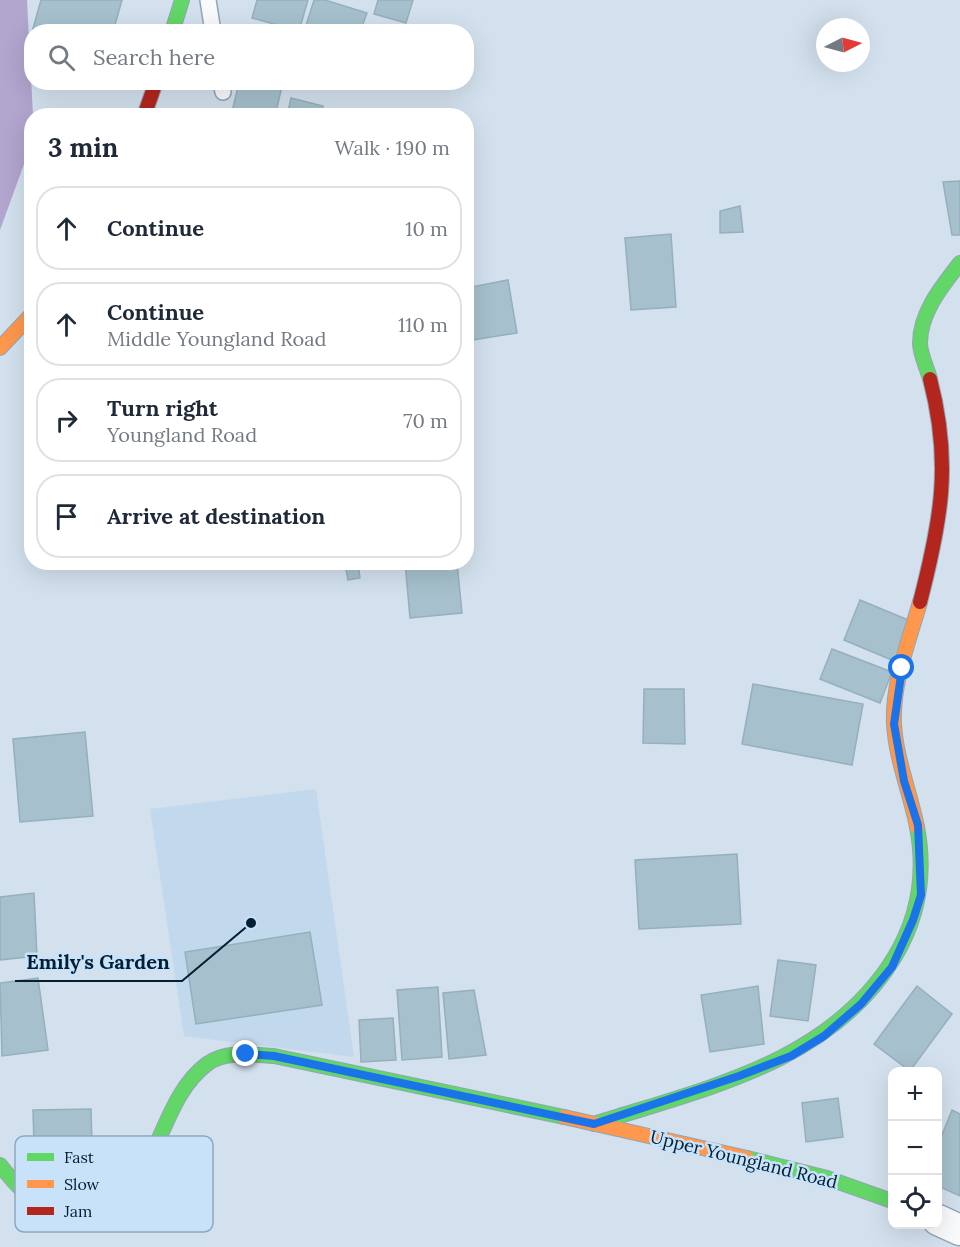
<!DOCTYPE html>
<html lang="en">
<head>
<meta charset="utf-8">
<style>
  :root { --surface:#fff; --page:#f2f2f3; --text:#1f2937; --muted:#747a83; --line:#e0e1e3 }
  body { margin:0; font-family:Lora,serif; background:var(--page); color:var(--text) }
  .controls { position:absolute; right:18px; bottom:18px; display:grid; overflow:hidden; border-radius:12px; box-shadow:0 6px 24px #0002 }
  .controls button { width:54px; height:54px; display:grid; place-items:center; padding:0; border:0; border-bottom:2px solid var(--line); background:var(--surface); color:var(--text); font:30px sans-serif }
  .compass { position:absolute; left:816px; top:18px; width:54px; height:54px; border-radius:50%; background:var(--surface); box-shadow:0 6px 24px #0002; rotate:84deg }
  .stop { position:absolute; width:18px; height:18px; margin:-14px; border:4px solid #1a73e8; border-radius:50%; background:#fff }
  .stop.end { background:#1a73e8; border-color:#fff; box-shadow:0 2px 6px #0008 }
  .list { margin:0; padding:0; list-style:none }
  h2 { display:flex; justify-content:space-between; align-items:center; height:78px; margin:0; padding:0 24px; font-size:26px }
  h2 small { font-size:20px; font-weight:400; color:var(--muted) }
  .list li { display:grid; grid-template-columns:39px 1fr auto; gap:18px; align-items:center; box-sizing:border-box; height:84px; margin:0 12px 12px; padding:0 12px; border:2px solid var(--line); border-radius:24px }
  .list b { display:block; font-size:22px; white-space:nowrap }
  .list p { margin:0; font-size:20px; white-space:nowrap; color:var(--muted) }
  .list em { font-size:20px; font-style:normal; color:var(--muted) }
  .icon { flex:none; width:33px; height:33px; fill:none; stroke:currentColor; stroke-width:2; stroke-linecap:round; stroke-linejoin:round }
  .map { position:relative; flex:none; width:960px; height:1247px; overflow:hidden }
  .search { position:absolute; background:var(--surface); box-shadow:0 6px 24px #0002; left:24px; top:24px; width:450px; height:66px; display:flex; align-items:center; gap:15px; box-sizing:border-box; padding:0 21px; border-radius:24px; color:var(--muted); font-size:22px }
  .panel { position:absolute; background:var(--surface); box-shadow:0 6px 24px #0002; left:24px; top:108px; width:450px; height:462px; border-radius:24px }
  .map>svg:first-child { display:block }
  .built { fill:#c2d8ec }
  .water { fill:#b2a5ce }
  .building { fill:#a6c0cd; stroke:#95b0bc; stroke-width:1.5 }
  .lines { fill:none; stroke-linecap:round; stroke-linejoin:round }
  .lane-casing { stroke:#92a5b5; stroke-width:18 }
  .street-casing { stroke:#92a5b5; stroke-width:33 }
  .fast-casing { stroke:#92a5b5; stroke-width:16 }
  .slow-casing { stroke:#92a5b5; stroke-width:16 }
  .jam-casing { stroke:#92a5b5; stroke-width:16 }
  .lane { stroke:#f8fafc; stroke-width:15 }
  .street { stroke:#f8fafc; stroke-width:30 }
  .fast { stroke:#63d668; stroke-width:14 }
  .slow { stroke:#ff974d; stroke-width:14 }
  .jam { stroke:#b3261e; stroke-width:14 }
  .route { stroke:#1a73e8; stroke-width:8 }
  .labels { text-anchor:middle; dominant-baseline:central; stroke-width:5; stroke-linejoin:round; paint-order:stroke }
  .street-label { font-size:18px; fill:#031f34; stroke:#c8e2f9 }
  .key { fill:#c8e2f9; stroke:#8da8be; stroke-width:1.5 }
  .key-label { font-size:16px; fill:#031f34 }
  .leader { fill:none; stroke:#031f34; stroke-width:2 }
  .callout-dot { fill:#031f34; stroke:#c8e2f9; stroke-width:2 }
  .callout-label { font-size:20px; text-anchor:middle; font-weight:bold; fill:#031f34; stroke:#c8e2f9; stroke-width:5; stroke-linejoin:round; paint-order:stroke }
</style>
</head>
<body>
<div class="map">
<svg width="960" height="1247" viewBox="0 0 960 1247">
  <rect width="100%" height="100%" fill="#d3e1ee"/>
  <!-- built -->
  <path class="built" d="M316 789 354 1057 184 1036 150 809Z"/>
  <!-- water -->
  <path class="water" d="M0 0H27L33 115 31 145 0 230Z"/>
  <!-- building -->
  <g class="building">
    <path d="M41 0H122L113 32H32Z"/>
    <path d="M257 0H308L299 31 252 18Z"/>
    <path d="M314 0H325L367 13 360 32H304Z"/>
    <path d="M378 0H413L406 23 374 14Z"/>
    <path d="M239 82H283L275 116H231Z"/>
    <path d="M291 98 323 106 321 116H287Z"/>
    <path d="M960 181V235H952L943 182Z"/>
    <path d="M740 206 743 232 720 233V211Z"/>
    <path d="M671 234 676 307 631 310 625 238Z"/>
    <path d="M508 280 517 333 466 341V288Z"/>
    <path d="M358 562 360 578 348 580 345 564Z"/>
    <path d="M405 562H457L462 613 410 618Z"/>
    <path d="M860 600 913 622 894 661 844 640Z"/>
    <path d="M832 649 892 672 880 703 820 679Z"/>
    <path d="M753 684 863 704 852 765 742 744Z"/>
    <path d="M644 689H684L685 744 643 743Z"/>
    <path d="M85 732 93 816 20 822 13 739Z"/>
    <path d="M737 854 741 924 639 929 635 860Z"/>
    <path d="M34 893 37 956 0 960V897Z"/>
    <path d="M310 932 322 1005 196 1024 185 952Z"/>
    <path d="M778 960 816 965 808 1021 770 1016Z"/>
    <path d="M38 978 48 1050 2 1056 0 983Z"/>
    <path d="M758 986 764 1044 710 1052 701 995Z"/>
    <path d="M917 986 952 1014 910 1071 874 1044Z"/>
    <path d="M438 987 442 1057 402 1060 397 990Z"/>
    <path d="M474 990 486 1055 449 1059 443 993Z"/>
    <path d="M393 1018 396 1060 361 1062 359 1020Z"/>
    <path d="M838 1098 843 1137 806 1142 802 1103Z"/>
    <path d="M91 1109 93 1177 35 1179 33 1110Z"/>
    <path d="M952 1110 960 1114V1196L938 1186V1145Z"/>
  </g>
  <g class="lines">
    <!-- lane casing -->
    <g class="lane-casing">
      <g id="lane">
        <path d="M208 0 213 32"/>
        <path d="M221 82 223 92"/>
      </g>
    </g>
    <!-- street casing -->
    <g class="street-casing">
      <path id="street" d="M938 1220 960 1230"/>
    </g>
    <!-- fast casing -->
    <g class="fast-casing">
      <g id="fast">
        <path d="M172 32 182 0"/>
        <path d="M930 379C927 368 920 354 920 343 920 312 943 285 960 263"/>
        <path d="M594 1124C703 1089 830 1063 894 958 919 917 926 874 917 827"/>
        <path d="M747 1158 827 1178 892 1201"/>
        <path d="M0 1165C22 1193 40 1213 78 1211 162 1207 151 1106 207 1064 226 1050 252 1055 274 1056L564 1117"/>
      </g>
    </g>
    <!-- slow casing -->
    <g class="slow-casing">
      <g id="slow">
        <path d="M0 348 32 314"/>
        <path d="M917 827C910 792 896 759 894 724 892 683 909 641 920 602"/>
        <path d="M564 1117 747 1158"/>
      </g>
    </g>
    <!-- jam casing -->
    <g class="jam-casing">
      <g id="jam">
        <path d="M144 116 156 82"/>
        <path d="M920 602C941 521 952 463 930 379"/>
      </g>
    </g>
    <!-- lane -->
    <use href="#lane" class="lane"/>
    <!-- street -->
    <use href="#street" class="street"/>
    <!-- fast -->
    <use href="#fast" class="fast"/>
    <!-- slow -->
    <use href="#slow" class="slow"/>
    <!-- jam -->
    <use href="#jam" class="jam"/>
  </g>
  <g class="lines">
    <!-- route -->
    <path class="route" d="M246 1054 274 1056 594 1124 739 1076 791 1056 824 1036 861 1004 892 967 913 920 921 895 918 825 904 781 894 724 902 668"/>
  </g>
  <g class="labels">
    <!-- street labels -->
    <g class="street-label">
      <text transform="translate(744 1159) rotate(14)">Upper Youngland Road</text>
    </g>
  </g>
  <!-- legend -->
  <rect x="15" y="1136" width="198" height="96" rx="9" class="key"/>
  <rect x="27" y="1153" width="27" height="8" fill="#63d668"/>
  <rect x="27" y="1180" width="27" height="8" fill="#ff974d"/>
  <rect x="27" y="1207" width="27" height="8" fill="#b3261e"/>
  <g class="key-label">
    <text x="64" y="1163">Fast</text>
    <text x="64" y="1190">Slow</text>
    <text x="64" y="1217">Jam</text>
  </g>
  <!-- callouts -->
  <path class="leader" d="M251 923L182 981H15"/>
  <circle class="callout-dot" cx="251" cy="923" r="6"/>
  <g class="callout-label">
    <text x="98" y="969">Emily's Garden</text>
  </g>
</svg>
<div class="controls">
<button>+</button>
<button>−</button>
<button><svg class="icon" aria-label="locate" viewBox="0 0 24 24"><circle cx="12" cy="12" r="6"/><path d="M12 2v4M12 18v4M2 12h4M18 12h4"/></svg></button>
</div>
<svg class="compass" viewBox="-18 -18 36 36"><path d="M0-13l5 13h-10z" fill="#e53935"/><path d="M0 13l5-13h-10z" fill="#747a83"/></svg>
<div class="stop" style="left:902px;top:668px"></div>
<div class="stop end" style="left:246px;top:1054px"></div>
<div class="search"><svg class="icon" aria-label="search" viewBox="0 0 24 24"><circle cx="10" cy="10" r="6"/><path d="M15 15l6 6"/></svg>Search here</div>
<section class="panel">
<h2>3 min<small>Walk · 190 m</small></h2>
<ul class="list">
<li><svg class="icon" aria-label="ahead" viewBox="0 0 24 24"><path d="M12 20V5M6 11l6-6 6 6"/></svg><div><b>Continue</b></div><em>10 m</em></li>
<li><svg class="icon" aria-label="ahead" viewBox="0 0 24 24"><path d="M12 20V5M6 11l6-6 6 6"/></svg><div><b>Continue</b><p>Middle Youngland Road</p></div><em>110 m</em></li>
<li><svg class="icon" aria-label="right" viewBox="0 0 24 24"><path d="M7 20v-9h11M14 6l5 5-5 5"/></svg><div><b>Turn right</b><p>Youngland Road</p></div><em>70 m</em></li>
<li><svg class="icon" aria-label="arrive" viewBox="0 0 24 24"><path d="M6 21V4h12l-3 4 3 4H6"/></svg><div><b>Arrive at destination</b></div></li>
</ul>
</section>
</div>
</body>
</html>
